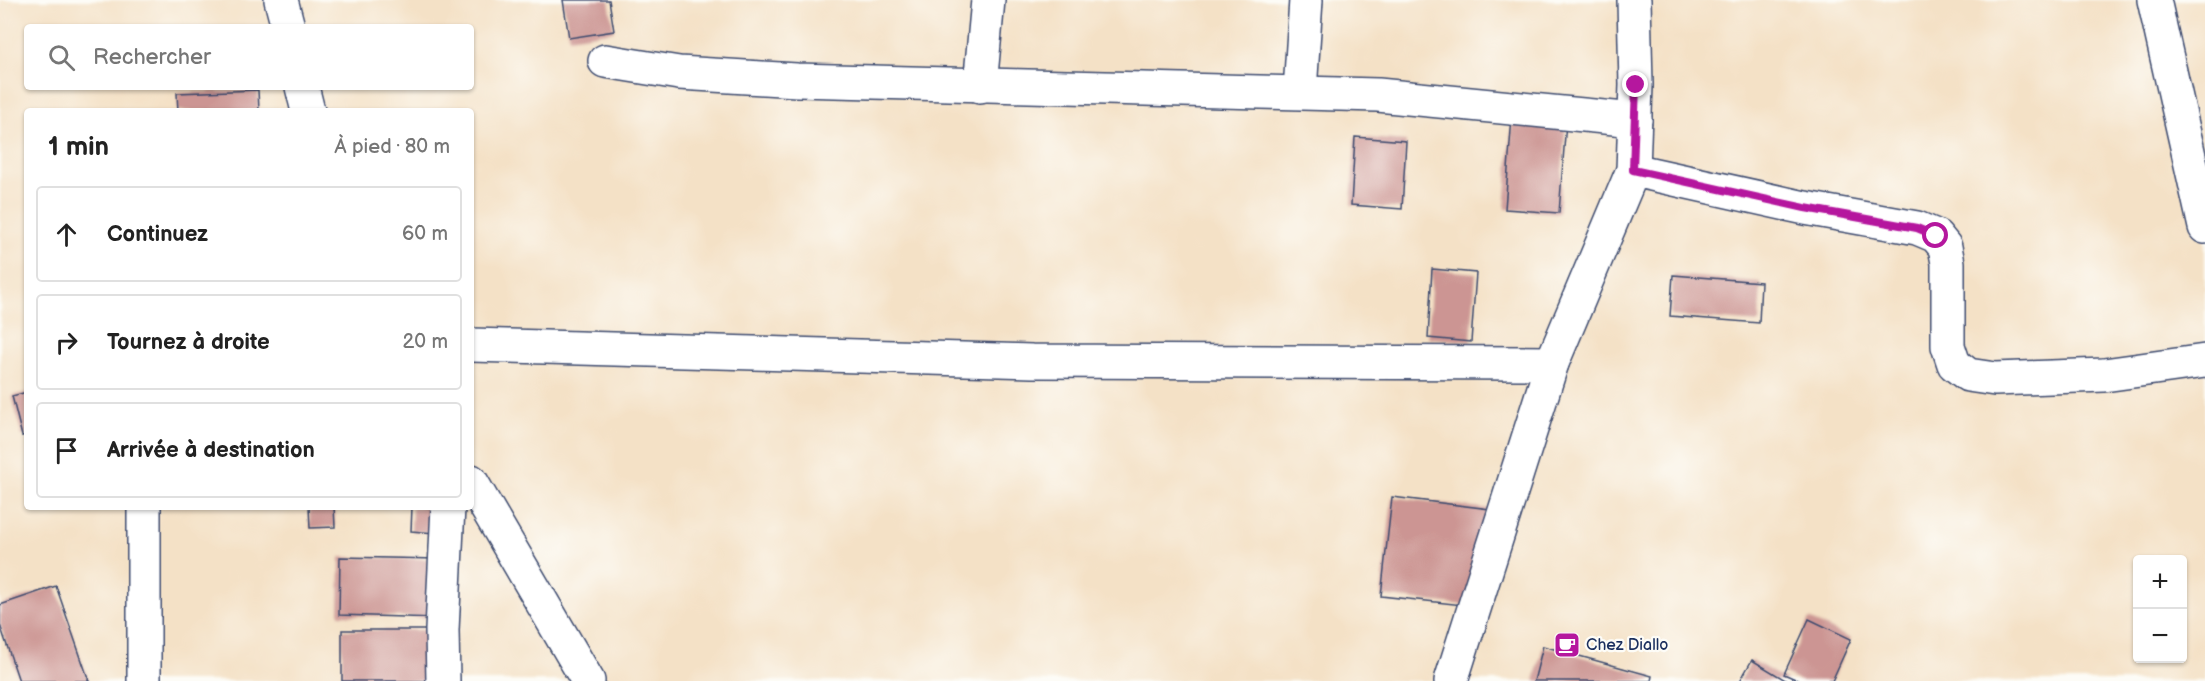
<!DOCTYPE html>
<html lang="fr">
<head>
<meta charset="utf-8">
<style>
  :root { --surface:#fff; --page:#f2f2f2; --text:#222; --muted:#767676; --line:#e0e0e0 }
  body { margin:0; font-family:"Balsamiq Sans",sans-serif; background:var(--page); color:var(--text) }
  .controls { position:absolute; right:18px; bottom:18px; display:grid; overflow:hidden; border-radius:6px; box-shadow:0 2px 4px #0004 }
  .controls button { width:54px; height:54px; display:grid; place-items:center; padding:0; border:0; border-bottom:2px solid var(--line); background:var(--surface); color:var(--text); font:30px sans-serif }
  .stop { position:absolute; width:18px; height:18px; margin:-14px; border:4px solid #b5179e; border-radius:50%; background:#fff }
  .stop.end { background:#b5179e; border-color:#fff; box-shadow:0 2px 6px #0008 }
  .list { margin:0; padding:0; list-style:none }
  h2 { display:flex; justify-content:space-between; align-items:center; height:78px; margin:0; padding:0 24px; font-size:26px }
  h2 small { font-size:20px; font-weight:400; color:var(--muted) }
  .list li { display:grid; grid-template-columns:39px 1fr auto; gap:18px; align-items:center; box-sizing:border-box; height:96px; margin:0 12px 12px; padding:0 12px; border:2px solid var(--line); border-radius:6px }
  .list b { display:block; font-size:22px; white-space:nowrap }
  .list em { font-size:20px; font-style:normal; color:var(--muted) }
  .icon { flex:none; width:33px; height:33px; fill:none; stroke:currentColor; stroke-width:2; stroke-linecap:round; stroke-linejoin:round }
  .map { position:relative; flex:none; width:2205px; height:681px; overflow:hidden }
  .search { position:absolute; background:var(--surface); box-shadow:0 2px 4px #0004; left:24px; top:24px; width:450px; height:66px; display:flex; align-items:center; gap:15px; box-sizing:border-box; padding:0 21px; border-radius:6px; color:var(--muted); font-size:22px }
  .panel { position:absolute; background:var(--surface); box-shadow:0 2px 4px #0004; left:24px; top:108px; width:450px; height:402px; border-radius:6px }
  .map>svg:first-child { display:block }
  .building { fill:#cc9593 }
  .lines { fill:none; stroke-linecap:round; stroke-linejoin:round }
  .minor-casing { stroke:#3c4a6e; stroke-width:36 }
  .minor { stroke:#fff; stroke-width:33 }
  .route { stroke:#b5179e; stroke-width:8 }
  .labels { text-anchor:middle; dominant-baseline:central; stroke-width:4.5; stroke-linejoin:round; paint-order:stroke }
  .poi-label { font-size:16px; fill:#1b2f5e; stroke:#fdfcf7; text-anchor:start }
</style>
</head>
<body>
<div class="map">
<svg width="2205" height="681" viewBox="0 0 2205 681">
  <rect width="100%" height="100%" fill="#fdfcf7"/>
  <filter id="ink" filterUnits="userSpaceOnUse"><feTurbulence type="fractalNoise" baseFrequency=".0167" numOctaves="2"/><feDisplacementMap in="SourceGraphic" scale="12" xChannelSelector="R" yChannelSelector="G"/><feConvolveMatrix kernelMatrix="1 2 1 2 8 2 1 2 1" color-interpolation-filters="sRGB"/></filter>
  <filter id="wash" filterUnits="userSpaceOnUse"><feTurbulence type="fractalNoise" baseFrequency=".008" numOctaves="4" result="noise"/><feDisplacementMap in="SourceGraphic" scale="24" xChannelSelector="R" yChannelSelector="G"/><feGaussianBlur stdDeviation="1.35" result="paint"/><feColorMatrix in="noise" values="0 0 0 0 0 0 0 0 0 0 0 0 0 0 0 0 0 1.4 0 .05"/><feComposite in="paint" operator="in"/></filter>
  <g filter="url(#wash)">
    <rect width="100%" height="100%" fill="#f4e1c6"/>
    <g id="blocks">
      <!-- building -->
      <g class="building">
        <path d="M563 0H609L614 31 569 38Z"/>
        <path d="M258 90 259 111H178L177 93Z"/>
        <path d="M1512 117 1566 122 1559 213 1505 209Z"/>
        <path d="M1355 137 1406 141 1402 209 1351 205Z"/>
        <path d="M1432 269 1476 273 1471 342 1428 338Z"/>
        <path d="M1673 275 1761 282 1759 323 1670 316Z"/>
        <path d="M27 392V435L22 436 12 396Z"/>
        <path d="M1392 497 1498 510 1472 606 1381 596Z"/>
        <path d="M309 507H334L335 527 310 528Z"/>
        <path d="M412 507H448L447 534 411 531Z"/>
        <path d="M340 557 438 559 437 618 339 615Z"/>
        <path d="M56 586 89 681H19L0 625V605Z"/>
        <path d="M1809 619 1851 639 1832 681H1800L1784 674Z"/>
        <path d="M342 630H442L443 681H342Z"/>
        <path d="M1543 646 1652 676 1651 681H1534Z"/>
        <path d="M1752 660 1787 681H1740Z"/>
      </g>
    </g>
  </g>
  <g filter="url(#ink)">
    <use href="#blocks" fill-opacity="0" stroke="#3c4a6e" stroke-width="1.5"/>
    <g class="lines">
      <!-- minor casing -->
      <g class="minor-casing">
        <g id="minor">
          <path d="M281 0 288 27"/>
          <path d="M2154 0 2205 227"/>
          <path d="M605 61 679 73 797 80 1378 95 1635 120"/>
          <path d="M980 86 988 0"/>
          <path d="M302 87 308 111"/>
          <path d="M1300 91 1306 0"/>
          <path d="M1633 170 1805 208 1917 228 1936 236 1945 247 1948 263V346L1954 364 1968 375 1995 379 2104 375 2205 361"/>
          <path d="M471 345 1032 361 1552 363"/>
          <path d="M471 481 588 681"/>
          <path d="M144 681V507"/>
          <path d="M443 681 442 630 448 507"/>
          <path d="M1451 681 1552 363 1633 170 1636 85 1634 0"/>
        </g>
      </g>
      <!-- minor -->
      <use href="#minor" class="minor"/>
    </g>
  </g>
  <g class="lines" filter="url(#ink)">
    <!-- route -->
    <path class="route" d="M1636 85 1633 170 1805 208 1917 228 1936 236"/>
  </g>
  <!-- icons -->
  <defs>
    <g id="cafe-square" transform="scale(1.35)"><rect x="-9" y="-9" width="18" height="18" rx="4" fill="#b5179e" stroke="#fdfcf7"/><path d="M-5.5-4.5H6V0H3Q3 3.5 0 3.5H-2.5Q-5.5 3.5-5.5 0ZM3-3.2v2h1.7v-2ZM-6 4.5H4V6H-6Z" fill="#fff"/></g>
  </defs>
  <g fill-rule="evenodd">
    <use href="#cafe-square" x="1567" y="645"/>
  </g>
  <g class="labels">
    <!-- poi labels -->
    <g class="poi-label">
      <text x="1586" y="645">Chez Diallo</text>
    </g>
  </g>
</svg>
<div class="controls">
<button>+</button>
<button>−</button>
</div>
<div class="stop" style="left:1936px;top:236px"></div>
<div class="stop end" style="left:1636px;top:85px"></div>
<div class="search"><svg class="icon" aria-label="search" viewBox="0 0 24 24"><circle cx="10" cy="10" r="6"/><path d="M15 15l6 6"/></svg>Rechercher</div>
<section class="panel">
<h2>1 min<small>À pied · 80 m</small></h2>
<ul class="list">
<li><svg class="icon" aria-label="ahead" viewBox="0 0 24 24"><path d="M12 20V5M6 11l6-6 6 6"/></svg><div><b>Continuez</b></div><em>60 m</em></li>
<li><svg class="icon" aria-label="right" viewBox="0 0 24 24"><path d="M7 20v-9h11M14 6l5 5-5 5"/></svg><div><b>Tournez à droite</b></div><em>20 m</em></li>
<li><svg class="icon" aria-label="arrive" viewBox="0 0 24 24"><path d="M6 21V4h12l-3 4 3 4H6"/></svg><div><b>Arrivée à destination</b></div></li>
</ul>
</section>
</div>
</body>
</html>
